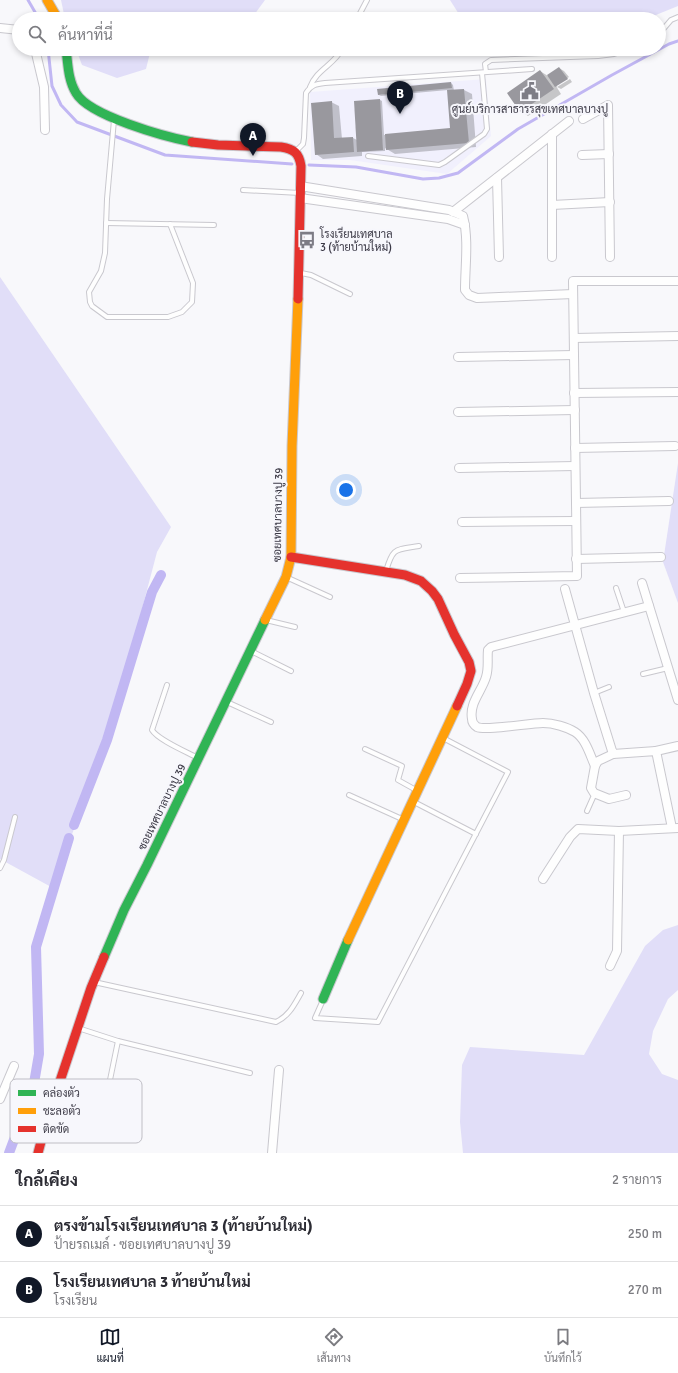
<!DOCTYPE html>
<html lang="th">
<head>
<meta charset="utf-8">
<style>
  :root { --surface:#fff; --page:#f2f2f3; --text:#2b2b33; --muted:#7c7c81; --line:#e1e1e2; --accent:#111827 }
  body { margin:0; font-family:Signika,Sarabun,sans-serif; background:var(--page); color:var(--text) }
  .you { position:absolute; left:346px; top:490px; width:14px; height:14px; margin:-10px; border:3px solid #fff; border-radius:50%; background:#1a73e8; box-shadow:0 0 0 6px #1a73e833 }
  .badge { display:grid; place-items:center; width:26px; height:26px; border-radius:50%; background:var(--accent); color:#fff; font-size:13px; font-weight:700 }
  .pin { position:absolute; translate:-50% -33px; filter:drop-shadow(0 1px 2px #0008) }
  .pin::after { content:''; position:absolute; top:21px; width:14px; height:12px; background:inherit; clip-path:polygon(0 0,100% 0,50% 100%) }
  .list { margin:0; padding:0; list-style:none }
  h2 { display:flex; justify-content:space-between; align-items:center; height:52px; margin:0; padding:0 16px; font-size:17px }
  h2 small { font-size:13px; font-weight:400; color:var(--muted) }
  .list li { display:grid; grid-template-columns:26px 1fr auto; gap:12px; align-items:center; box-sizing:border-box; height:56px; padding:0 16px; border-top:1px solid var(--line) }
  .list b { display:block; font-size:15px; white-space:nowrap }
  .list p { margin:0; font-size:13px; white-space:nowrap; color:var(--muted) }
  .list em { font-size:13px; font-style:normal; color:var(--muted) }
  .icon { flex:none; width:22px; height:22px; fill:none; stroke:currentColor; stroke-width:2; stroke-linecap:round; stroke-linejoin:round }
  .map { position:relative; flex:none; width:678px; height:1153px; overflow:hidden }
  .search { position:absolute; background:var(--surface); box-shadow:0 2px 6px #0003; left:12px; right:12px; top:12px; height:44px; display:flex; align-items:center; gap:10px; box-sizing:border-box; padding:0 14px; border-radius:22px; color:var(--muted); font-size:15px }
  .sheet { height:164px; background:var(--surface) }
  nav { display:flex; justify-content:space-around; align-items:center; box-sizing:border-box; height:56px; border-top:1px solid var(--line); background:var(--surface); font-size:11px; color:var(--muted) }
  nav a { display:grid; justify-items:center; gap:2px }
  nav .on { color:var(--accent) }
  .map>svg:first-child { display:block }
  .built { fill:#f1f0fd }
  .green { fill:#e1def8 }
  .shadow { fill:#0003 }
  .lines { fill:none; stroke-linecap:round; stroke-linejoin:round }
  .stream { stroke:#c1b7f3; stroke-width:3 }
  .canal { stroke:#c1b7f3; stroke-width:10 }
  .building { fill:#99989e }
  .lane-casing { stroke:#c9c8ce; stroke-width:6 }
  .street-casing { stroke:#c9c8ce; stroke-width:10 }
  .fast-casing { stroke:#c9c8ce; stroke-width:11 }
  .slow-casing { stroke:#c9c8ce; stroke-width:11 }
  .jam-casing { stroke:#c9c8ce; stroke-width:11 }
  .lane { stroke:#fefefe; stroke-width:4 }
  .street { stroke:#fefefe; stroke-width:8 }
  .fast { stroke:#30b455; stroke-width:9 }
  .slow { stroke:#ff9f0a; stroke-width:9 }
  .jam { stroke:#e5322d; stroke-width:9 }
  .labels { text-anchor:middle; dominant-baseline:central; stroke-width:4; stroke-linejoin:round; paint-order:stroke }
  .poi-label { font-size:11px; fill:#3b3945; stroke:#f7f7fc }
  .street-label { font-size:11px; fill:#3b3945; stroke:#f7f7fc }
  .key { fill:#f7f7fc; stroke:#bfbec5; stroke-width:1 }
  .key-label { font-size:11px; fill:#3b3945 }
</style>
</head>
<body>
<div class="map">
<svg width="678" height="1153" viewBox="0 0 678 1153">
  <rect width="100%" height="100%" fill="#f8f8fb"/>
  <!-- built -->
  <path class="built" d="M486 79 491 136 447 174 350 160H311L310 92Z"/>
  <!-- green -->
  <g class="green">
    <path d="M61 0H265L251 19H65Z"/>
    <path d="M450 0H678V6L646 19H462Z"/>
    <path d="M76 49H151L146 69 117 78 82 65Z"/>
    <path d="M0 277 171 527 157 552 113 719 53 888 0 859Z"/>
    <path d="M678 463V603L663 562Z"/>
    <path d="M678 925V990L668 999 653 1031 649 1054 662 1074 678 1080V1153H463L460 1122 462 1065 470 1047 584 1055 645 946 663 930Z"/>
  </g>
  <!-- shadow -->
  <g class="shadow">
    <path d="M559 68 564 71 569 77 557 85V87L556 86 561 94 528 116 521 111 540 71 548 76Z"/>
    <path d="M570 79 572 82 561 89 557 87Z"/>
    <path d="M451 83 453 85 454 91 464 90 472 94 476 147 395 154 385 148V151L362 152V156L323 159 316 154 331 102 339 106 342 139 353 138 357 140 380 100 382 101 384 135 452 129 448 90 381 96 379 95Z"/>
  </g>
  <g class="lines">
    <!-- stream -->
    <g class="stream">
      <path d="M28 0 39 19"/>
      <path d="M48 49 52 86 61 105 77 122 165 155 292 164"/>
      <path d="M309 165 356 167 423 179 439 178 458 173 518 129 612 75 669 44 678 41"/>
    </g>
    <!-- canal -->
    <g class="canal">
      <path d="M74 825 107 740 152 592 161 575"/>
      <path d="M9 1153 33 1089 39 1054 36 947 69 838"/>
    </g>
  </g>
  <!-- building -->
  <g class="building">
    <path d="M559 67 568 79 555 87 547 75Z"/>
    <path d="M540 70 554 89 520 112 507 93Z"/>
    <path d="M451 82 452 88 378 95 377 89Z"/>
    <path d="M464 89 469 143 386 150 385 134 450 128 447 90Z"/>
    <path d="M380 99 383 150 357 152 354 101Z"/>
    <path d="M332 101 334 138 353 137 354 152 315 155 311 103Z"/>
  </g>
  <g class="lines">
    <!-- lane casing -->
    <g class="lane-casing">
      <g id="lane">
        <path d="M357 19 367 0"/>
        <path d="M659 34 671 20 678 17"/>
        <path d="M486 72 485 64 491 60 598 56 614 54 630 49"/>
        <path d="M310 87C317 69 334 65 342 49"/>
        <path d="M114 120 107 199 105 253 101 271 89 292 90 302 92 306 107 317H168L182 312 192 302 193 283 170 224"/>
        <path d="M296 151 303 144 304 138 306 93C311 85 316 84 325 83L532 69"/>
        <path d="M368 156 439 165 445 162 484 134 487 129 482 73"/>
        <path d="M243 190 300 193"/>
        <path d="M106 223 214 225"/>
        <path d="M301 273 311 275 350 294"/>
        <path d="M386 571C393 547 395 550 419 546"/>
        <path d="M286 577 330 597"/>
        <path d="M616 588 624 612"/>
        <path d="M266 620 295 627"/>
        <path d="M251 651 291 671"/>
        <path d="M643 674 668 668"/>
        <path d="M167 685 152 730C158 740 187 752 198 758"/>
        <path d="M594 693 609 687"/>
        <path d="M227 702 271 722"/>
        <path d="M365 749 402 766 398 780 416 790"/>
        <path d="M349 795 402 819"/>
        <path d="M414 802 476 834"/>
        <path d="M587 811 595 793"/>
        <path d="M0 868 4 860 15 817"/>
        <path d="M94 982 276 1022C289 1016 294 1005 301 993"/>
        <path d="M323 1000 315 1018 378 1022 508 772 443 738"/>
        <path d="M78 1028 118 1041 250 1073"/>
        <path d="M103 1114 118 1041"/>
      </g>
    </g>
    <!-- street casing -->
    <g class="street-casing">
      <g id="street">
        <path d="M0 28 19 30"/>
        <path d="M35 49 44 87 45 130"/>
        <path d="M583 119 608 105 610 257"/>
        <path d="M552 134V257"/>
        <path d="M582 155 609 154"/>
        <path d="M497 178 499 257"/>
        <path d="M300 186 449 210 463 216C469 240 465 266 465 290L469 295 477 298 573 294"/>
        <path d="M300 198 448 219 465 225"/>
        <path d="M552 205 610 202"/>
        <path d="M453 212 569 121"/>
        <path d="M574 338 678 336"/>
        <path d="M458 357 574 355"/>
        <path d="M574 393 678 392"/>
        <path d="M458 412 575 410"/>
        <path d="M575 448 675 446"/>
        <path d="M459 468 575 466"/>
        <path d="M576 503 669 501"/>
        <path d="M462 522 576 521"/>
        <path d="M576 559 661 557"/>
        <path d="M460 578 577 576 573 281H678"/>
        <path d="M642 583 678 700"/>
        <path d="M565 589 594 693 613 754 656 751 672 828"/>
        <path d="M656 751 678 746"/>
        <path d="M613 754 598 761 595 766 591 788 594 793 609 799 626 795"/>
        <path d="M595 766C590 755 586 739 575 732 567 727 553 723 543 723 530 723 486 731 477 727 474 725 472 722 472 719 469 703 482 691 486 677 489 668 487 659 488 650L491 647 649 606"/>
        <path d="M543 879 570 837 578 829 619 831 678 828"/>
        <path d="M610 966 617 951 619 831"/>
        <path d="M0 1099 14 1066"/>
        <path d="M272 1153 279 1070"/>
      </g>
    </g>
    <!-- fast casing -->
    <g class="fast-casing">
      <g id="fast">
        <path d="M66 49C68 64 68 80 76 93 89 116 166 137 192 142"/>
        <path d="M104 957 124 910 147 865 265 620"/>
        <path d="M323 999 348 940"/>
      </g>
    </g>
    <!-- slow casing -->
    <g class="slow-casing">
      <g id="slow">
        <path d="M47 0 58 19"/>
        <path d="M265 620 286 577 291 557 292 446 298 299"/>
        <path d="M348 940 457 706"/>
      </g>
    </g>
    <!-- jam casing -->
    <g class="jam-casing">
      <g id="jam">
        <path d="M192 142 218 145 281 147C294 149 299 153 301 166L298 299"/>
        <path d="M291 557 405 575 421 581 432 591 438 599 454 634 469 662 471 671 467 684 457 706"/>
        <path d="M38 1153 46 1123 91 988 104 957"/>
      </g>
    </g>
    <!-- lane -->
    <use href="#lane" class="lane"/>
    <!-- street -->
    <use href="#street" class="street"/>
    <!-- fast -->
    <use href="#fast" class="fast"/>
    <!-- slow -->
    <use href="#slow" class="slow"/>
    <!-- jam -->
    <use href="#jam" class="jam"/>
  </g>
  <!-- icons -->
  <defs>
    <g id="civic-bare" transform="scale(1.38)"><path d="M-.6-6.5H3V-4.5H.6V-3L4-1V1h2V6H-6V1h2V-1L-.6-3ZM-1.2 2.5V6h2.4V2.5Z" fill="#7d7c85" stroke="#f7f7fc" stroke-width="2.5" paint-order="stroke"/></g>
    <g id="bus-bare" transform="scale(1.38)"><path d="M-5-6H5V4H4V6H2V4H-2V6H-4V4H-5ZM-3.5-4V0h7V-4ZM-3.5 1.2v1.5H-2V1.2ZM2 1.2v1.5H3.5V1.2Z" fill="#7d7c85" stroke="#f7f7fc" stroke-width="2.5" paint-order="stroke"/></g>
  </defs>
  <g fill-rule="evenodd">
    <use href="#civic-bare" x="530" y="91"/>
    <use href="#bus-bare" x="307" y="240"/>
  </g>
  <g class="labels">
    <!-- poi labels -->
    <g class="poi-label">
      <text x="530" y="109">ศูนย์บริการสาธารรสุขเทศบาลบางปู</text>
      <text x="320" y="234" text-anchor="start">โรงเรียนเทศบาล<tspan x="320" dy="13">3 (ท้ายบ้านใหม่)</tspan></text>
    </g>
    <!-- street labels -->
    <g class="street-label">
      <text transform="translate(278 515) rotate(-89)">ซอยเทศบาลบางปู 39</text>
      <text transform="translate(162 807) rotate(-64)">ซอยเทศบาลบางปู 39</text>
    </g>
  </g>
  <!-- legend -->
  <rect x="10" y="1079" width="132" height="64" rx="6" class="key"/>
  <rect x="18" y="1090" width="18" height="6" fill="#30b455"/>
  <rect x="18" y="1108" width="18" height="6" fill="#ff9f0a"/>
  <rect x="18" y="1126" width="18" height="6" fill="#e5322d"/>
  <g class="key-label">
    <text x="43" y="1097">คล่องตัว</text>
    <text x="43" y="1115">ชะลอตัว</text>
    <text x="43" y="1133">ติดขัด</text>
  </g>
</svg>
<div class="you"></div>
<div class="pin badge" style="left:253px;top:156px">A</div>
<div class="pin badge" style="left:400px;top:114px">B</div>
<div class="search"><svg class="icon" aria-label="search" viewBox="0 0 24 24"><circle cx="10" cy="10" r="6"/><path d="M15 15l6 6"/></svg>ค้นหาที่นี่</div>
</div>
<section class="sheet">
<h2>ใกล้เคียง<small>2 รายการ</small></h2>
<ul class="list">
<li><span class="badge">A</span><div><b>ตรงข้ามโรงเรียนเทศบาล 3 (ท้ายบ้านใหม่)</b><p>ป้ายรถเมล์ · ซอยเทศบาลบางปู 39</p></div><em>250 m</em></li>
<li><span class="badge">B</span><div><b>โรงเรียนเทศบาล 3 ท้ายบ้านใหม่</b><p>โรงเรียน</p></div><em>270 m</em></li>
</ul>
</section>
<nav>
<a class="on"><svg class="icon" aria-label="map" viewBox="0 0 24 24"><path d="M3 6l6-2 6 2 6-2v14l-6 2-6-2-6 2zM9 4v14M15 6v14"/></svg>แผนที่</a>
<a><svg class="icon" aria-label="directions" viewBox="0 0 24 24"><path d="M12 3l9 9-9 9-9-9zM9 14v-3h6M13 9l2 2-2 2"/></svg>เส้นทาง</a>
<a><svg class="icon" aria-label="saved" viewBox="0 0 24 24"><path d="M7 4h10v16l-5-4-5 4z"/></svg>บันทึกไว้</a>
</nav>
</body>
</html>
